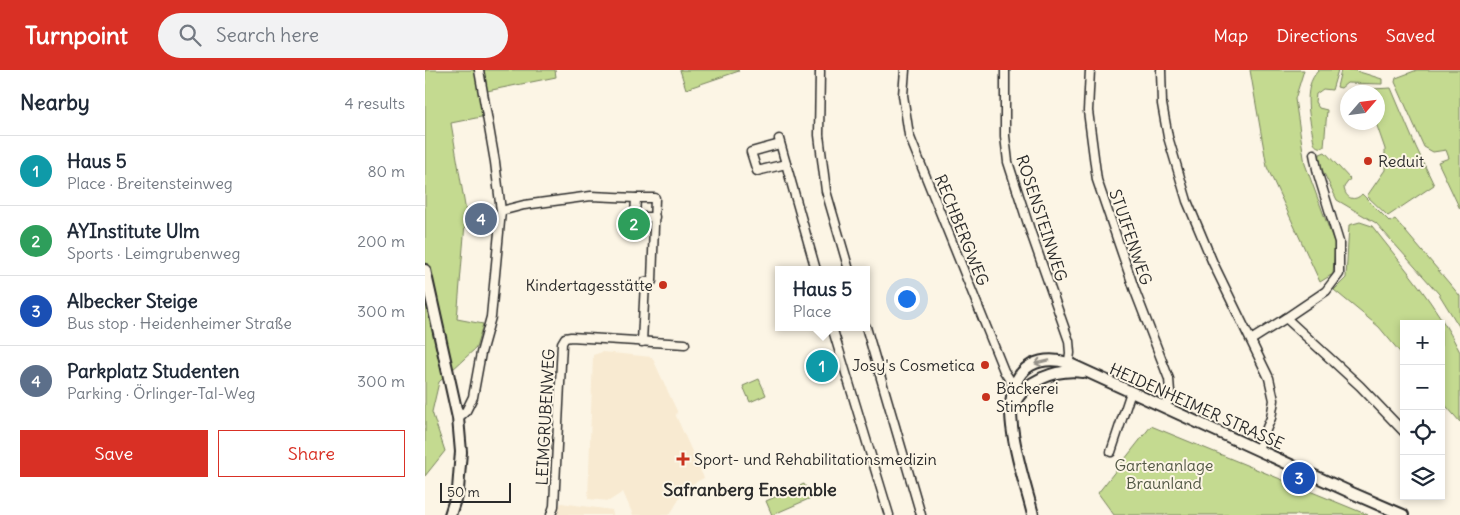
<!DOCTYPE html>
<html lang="en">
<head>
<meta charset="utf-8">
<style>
  :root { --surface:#fff; --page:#f2f2f3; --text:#1f2937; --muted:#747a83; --line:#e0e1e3; --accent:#d93025 }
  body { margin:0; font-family:Delius,sans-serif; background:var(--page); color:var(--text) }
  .controls { position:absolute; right:15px; bottom:15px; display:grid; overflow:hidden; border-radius:0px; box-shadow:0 2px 8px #0003 }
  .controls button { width:45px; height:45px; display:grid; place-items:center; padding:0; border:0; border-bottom:1px solid var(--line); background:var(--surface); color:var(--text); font:25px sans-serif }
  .compass { position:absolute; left:915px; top:15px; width:45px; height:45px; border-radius:50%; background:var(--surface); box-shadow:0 2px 8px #0003; rotate:62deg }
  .scale { position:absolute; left:15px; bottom:12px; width:71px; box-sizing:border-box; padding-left:5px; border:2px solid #2b2b2b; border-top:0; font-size:14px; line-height:18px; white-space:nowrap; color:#2b2b2b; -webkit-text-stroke:4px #fcf5e5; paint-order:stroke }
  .you { position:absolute; left:481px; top:228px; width:18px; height:18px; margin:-12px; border:4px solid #fff; border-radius:50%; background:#1a73e8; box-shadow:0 0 0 8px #1a73e833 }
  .badge { display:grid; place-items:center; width:32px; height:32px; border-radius:50%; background:var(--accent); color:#fff; font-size:16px; font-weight:700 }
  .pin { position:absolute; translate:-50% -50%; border:2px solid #fff; box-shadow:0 1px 5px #0006 }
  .popup { position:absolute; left:350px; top:196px; width:95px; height:65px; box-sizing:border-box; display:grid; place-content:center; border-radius:0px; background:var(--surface); filter:drop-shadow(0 1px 4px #0005); font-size:16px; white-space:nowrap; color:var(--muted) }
  .popup b { font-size:19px; color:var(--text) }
  .popup::after { content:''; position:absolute; left:50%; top:100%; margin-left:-10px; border:10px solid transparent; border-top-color:var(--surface) }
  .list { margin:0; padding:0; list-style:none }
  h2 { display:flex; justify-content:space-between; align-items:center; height:65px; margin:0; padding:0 20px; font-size:21px }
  h2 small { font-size:16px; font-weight:400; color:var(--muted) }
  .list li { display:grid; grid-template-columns:32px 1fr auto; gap:15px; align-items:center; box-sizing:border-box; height:70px; padding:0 20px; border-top:1px solid var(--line) }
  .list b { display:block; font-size:19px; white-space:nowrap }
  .list p { margin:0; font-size:16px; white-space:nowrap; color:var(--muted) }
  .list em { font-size:16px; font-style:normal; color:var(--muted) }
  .actions { display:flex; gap:10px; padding:15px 20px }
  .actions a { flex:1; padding:11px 0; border:1px solid var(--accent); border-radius:0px; text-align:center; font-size:18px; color:var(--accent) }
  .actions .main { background:var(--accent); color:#fff }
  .icon { flex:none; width:28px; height:28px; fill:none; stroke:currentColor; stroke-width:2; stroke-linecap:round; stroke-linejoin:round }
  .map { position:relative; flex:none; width:1035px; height:445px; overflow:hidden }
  header { display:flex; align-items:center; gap:30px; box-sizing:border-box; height:70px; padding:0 25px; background:var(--accent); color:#fff }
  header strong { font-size:24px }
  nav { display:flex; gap:28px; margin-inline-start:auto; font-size:18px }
  .search { width:350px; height:45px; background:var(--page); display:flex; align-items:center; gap:12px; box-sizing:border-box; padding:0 18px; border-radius:28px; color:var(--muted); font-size:19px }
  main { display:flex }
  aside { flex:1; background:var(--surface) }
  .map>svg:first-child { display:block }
  .built { fill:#f8ead1 }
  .green { fill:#c4da90; stroke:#78825e }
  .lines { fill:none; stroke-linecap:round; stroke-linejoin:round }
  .minor-casing { stroke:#2b2b2b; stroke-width:11 }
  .secondary-casing { stroke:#2b2b2b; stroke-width:14 }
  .minor { stroke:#fcf5e5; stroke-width:8 }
  .secondary { stroke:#fcf5e5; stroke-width:10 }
  .oneway { stroke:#949088 }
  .poi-dot { fill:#c8321e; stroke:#fcf5e5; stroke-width:2 }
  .labels { text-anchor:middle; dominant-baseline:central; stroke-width:4; stroke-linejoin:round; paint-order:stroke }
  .poi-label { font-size:16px; fill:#2b2b2b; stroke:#fcf5e5; text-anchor:start }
  .street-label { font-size:16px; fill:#2b2b2b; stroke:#fcf5e5 }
  .park-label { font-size:16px; fill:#515744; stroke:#fcf5e5 }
  .neighbourhood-label { font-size:18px; font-weight:bold; fill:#2b2b2b; stroke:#fcf5e5 }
</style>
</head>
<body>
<header>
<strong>Turnpoint</strong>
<div class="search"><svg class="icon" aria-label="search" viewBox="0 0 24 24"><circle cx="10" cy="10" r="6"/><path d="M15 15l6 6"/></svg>Search here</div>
<nav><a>Map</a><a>Directions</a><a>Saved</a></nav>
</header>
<main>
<aside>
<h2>Nearby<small>4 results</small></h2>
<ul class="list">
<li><span class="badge" style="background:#0f9aa8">1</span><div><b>Haus 5</b><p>Place · Breitensteinweg</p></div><em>80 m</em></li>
<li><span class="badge" style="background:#2e9e5b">2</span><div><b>AYInstitute Ulm</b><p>Sports · Leimgrubenweg</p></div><em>200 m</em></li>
<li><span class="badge" style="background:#1a4fb4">3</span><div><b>Albecker Steige</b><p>Bus stop · Heidenheimer Straße</p></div><em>300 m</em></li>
<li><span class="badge" style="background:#5c6f8a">4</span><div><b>Parkplatz Studenten</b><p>Parking · Örlinger-Tal-Weg</p></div><em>300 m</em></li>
</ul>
<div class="actions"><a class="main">Save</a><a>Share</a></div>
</aside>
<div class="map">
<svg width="1035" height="445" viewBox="0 0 1035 445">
  <rect width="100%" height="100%" fill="#fcf5e5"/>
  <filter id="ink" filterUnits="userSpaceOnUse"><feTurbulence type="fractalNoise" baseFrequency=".02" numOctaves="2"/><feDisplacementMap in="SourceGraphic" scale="10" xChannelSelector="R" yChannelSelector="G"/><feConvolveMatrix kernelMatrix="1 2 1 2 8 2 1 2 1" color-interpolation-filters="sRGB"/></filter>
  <g filter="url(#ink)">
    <!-- built -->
    <g class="built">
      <path d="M177 282 227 287 252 341 251 346 279 408 267 414 257 424 246 443 243 445H208L198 422 184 431 163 429 168 285Z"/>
      <path d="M136 433 187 440 188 445H132Z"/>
    </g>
    <!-- green -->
    <g class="green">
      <path d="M0 0H52L61 46 26 53 41 142 32 249 58 254 51 278 14 312 7 342 20 381 0 406Z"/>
      <path d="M59 0H130L131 7 62 21Z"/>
      <path d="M255 0H313L314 1 261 19Z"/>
      <path d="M825 0H879L870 29 880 94 910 175 908 204 895 212 842 97Z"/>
      <path d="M894 0H913L907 20 898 19 891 24 890 32 894 38 902 40 899 77C894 78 891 77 889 73 886 51 875 18 894 0Z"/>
      <path d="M916 0H928L957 9V14L922 13 916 18 912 17Z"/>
      <path d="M992 0H1035V139L1013 92 1024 88 1021 80 1008 82 999 77 970 12 971 8Z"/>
      <path d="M966 18 991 77 1009 115 963 146 942 126 960 100V79L951 53 952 52V22H927L928 20Z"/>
      <path d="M900 82 925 109 919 117C920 129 930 132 937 124L965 152 970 149 1035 226V258L1014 224 951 153 912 130 894 93 895 84Z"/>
      <path d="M935 152 947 156C978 196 1012 235 1035 282V352L1016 330V254H979V287L954 257 909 220 921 208 924 155Z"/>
      <path d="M334 309 341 325 325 332 318 316Z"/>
      <path d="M726 356 943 445H689L673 423Z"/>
      <path d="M379 414 386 428 347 445 341 431Z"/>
    </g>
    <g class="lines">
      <!-- minor casing -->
      <g class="minor-casing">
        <g id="minor">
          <path d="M480 0 478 25 484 65 579 301 592 321"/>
          <path d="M580 0V66L583 92 606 163 644 271 645 283 643 297"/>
          <path d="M665 0 663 41 672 110 710 221 744 309 745 322 741 337"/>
          <path d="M736 0 737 34 743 67 762 131 788 193 844 308 849 330 846 348 833 379"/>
          <path d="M395 1 394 65 401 121 424 200"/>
          <path d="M354 69 391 200"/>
          <path d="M355 74 326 82 332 101 361 94"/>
          <path d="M76 141 99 135 166 126 211 128"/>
          <path d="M861 248 901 221 914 204V172L893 104 889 84"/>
          <path d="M407 257 464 445"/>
          <path d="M441 257 496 445"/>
          <path d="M826 270 861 248 935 316 979 362"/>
          <path d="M217 272 220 212 227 211 230 128H211L210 147H230"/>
          <path d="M33 348 41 341 48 327 56 283 66 247 76 141 70 92 54 0"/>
          <path d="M686 382 706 322"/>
          <path d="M126 445 129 436 137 273 140 268 146 267 260 274"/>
        </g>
      </g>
      <!-- secondary casing -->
      <g class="secondary-casing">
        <g id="secondary">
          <path d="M0 200 33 348 36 382 35 394 33 420 25 445"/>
          <path d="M588 336C599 311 631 298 658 302"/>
          <path d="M608 445C600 409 564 319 606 295 618 289 630 289 643 293L927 423 978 445"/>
        </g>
      </g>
      <!-- minor -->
      <use href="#minor" class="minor"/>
      <!-- secondary -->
      <use href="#secondary" class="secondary"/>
    </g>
    <!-- one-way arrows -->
    <defs><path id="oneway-shaft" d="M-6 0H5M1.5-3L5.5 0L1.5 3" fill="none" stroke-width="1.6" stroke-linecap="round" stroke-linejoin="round" transform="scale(1.25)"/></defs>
    <use class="oneway" href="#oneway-shaft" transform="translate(617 292) rotate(167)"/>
  </g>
  <!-- markers -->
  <g class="poi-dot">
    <circle cx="943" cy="91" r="5"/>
    <circle cx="238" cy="215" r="5"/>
    <circle cx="560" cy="295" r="5"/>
    <circle cx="561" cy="327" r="5"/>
    <path d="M255.5 381.5h5v5h5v5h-5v5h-5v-5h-5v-5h5z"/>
  </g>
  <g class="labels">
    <!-- poi labels -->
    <g class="poi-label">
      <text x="953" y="91">Reduit</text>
      <text x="228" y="215" text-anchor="end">Kindertagesstätte</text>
      <text x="550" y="295" text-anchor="end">Josy's Cosmetica</text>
      <text x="571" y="318">Bäckerei<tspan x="571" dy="18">Stimpfle</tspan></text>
      <text x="269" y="389">Sport- und Rehabilitationsmedizin</text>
    </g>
    <!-- street labels -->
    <g class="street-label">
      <text transform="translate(617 148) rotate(72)">ROSENSTEINWEG</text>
      <text transform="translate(537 160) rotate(68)">RECHBERGWEG</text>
      <text transform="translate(706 167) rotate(71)">STUIFENWEG</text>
      <text transform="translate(772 336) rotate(24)">HEIDENHEIMER STRASSE</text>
      <text transform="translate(120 347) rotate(-87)">LEIMGRUBENWEG</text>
    </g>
    <!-- park labels -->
    <g class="park-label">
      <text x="739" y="395">Gartenanlage<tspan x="739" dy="18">Braunland</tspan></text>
    </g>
    <!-- neighbourhood labels -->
    <g class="neighbourhood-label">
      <text x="325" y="419">Safranberg Ensemble</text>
    </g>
  </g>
</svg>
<div class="controls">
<button>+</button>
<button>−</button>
<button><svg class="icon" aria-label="locate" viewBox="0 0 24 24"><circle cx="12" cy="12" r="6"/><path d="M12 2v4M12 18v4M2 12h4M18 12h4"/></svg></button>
<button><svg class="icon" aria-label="layers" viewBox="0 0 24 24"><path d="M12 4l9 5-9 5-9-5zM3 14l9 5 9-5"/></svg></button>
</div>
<svg class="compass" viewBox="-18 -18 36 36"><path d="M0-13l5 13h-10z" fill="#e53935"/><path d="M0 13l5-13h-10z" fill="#747a83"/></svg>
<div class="scale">50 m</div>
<div class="you"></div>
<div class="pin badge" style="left:397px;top:296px;background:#0f9aa8">1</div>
<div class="popup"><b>Haus 5</b>Place</div>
<div class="pin badge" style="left:209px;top:154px;background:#2e9e5b">2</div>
<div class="pin badge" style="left:874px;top:408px;background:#1a4fb4">3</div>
<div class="pin badge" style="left:56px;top:149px;background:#5c6f8a">4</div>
</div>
</main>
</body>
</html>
